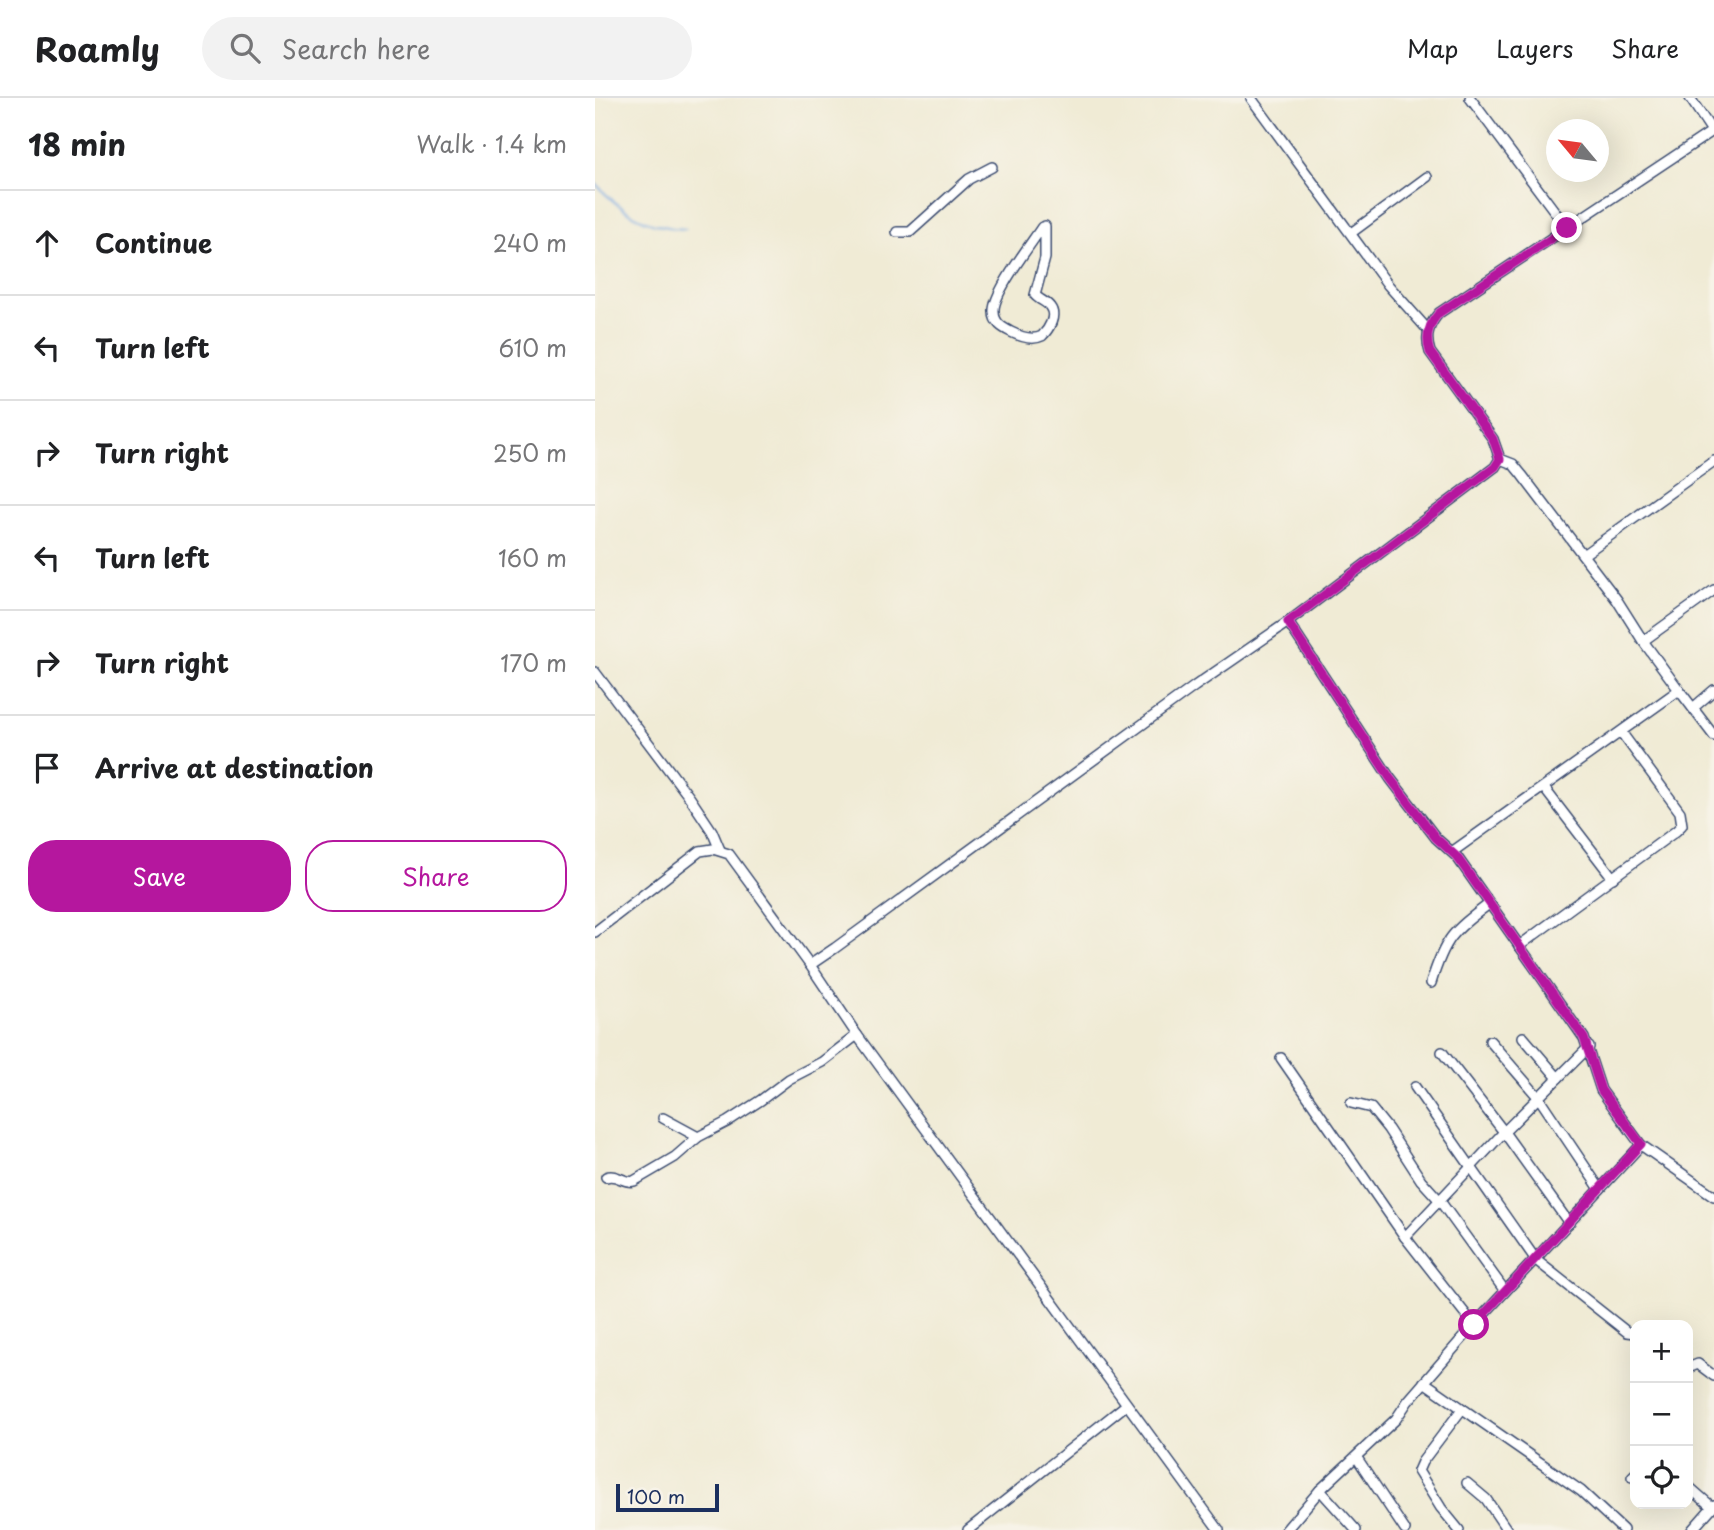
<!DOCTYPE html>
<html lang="en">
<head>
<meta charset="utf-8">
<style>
  :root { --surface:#fff; --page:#f2f2f2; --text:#202124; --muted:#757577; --line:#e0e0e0; --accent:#b5179e }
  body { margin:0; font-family:"Playpen Sans",sans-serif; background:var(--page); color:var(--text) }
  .controls { position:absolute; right:21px; bottom:21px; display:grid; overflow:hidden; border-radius:14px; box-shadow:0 7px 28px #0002 }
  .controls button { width:63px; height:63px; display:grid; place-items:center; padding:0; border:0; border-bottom:2px solid var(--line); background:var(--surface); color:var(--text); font:35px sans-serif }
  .compass { position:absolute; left:951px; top:21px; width:63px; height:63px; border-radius:50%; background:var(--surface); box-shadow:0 7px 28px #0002; rotate:299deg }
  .scale { position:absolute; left:21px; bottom:18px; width:103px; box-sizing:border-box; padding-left:7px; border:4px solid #1b2f5e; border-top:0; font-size:19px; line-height:24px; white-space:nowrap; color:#1b2f5e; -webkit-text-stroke:5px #f7f3e8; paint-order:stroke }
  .stop { position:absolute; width:21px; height:21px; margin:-16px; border:5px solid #b5179e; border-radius:50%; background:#fff }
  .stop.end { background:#b5179e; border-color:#fff; box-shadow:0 2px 7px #0008 }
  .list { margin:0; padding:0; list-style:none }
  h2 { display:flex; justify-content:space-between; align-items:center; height:91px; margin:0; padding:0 28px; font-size:30px }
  h2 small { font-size:23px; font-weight:400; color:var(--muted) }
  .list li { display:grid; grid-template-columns:46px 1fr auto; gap:21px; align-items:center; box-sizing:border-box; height:105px; padding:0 28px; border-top:2px solid var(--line) }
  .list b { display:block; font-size:26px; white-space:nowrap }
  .list em { font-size:23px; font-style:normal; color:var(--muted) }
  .actions { display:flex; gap:14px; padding:21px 28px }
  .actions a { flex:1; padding:16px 0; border:2px solid var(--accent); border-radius:28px; text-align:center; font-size:24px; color:var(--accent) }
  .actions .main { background:var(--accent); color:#fff }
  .icon { flex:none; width:38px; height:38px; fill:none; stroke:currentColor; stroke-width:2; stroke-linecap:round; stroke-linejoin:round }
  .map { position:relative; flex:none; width:1119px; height:1432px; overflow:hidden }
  header { display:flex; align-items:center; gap:42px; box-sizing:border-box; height:98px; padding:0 35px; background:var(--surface); border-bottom:2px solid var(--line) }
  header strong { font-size:33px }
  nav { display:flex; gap:38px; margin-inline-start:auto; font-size:24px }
  .search { width:490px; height:63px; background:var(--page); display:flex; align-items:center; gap:18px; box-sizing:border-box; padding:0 24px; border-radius:38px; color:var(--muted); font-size:26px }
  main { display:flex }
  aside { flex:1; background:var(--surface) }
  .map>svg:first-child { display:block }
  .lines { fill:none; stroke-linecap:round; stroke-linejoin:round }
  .stream { stroke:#76a8e2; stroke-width:2 }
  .minor-casing { stroke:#3b4b70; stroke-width:12 }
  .minor { stroke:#fff; stroke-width:9 }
  .route { stroke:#b5179e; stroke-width:9 }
</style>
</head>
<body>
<header>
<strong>Roamly</strong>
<div class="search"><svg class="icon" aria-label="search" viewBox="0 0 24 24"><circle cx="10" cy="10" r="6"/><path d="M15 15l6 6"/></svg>Search here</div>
<nav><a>Map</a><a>Layers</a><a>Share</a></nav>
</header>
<main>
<aside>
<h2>18 min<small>Walk · 1.4 km</small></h2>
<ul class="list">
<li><svg class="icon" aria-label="ahead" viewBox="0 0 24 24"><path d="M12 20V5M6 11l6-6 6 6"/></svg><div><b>Continue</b></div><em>240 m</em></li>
<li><svg class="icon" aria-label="left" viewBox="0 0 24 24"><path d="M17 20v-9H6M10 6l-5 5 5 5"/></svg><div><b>Turn left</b></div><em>610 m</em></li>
<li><svg class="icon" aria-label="right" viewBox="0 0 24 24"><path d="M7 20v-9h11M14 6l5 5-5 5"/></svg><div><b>Turn right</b></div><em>250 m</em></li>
<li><svg class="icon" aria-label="left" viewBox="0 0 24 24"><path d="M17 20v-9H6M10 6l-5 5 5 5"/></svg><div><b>Turn left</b></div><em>160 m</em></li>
<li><svg class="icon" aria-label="right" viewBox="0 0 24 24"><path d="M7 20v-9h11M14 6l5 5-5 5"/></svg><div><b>Turn right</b></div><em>170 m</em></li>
<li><svg class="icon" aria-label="arrive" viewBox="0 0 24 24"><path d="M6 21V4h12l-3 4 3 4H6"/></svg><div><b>Arrive at destination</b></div></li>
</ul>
<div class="actions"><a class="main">Save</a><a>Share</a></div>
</aside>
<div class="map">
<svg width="1119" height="1432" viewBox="0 0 1119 1432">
  <rect width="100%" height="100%" fill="#f7f3e8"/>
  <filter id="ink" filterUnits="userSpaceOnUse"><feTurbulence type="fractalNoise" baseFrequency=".0143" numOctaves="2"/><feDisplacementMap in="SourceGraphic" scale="14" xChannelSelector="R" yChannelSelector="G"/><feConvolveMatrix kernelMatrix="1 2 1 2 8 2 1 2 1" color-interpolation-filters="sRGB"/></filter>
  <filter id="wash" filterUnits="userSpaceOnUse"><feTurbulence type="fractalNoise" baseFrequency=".00686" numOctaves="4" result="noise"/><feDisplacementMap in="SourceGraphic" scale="28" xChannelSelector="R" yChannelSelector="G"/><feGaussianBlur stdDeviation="1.57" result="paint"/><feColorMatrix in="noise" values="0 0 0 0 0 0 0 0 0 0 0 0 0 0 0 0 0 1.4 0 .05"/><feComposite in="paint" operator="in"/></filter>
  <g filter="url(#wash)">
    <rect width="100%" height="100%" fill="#f0ebd5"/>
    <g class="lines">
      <!-- stream -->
      <path class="stream" d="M0 85C25 113 53 130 91 131"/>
    </g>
  </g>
  <g filter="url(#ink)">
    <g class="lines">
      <!-- minor casing -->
      <g class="minor-casing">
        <g id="minor">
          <path d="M656 0 793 187 833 232"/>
          <path d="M875 0 972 130"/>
          <path d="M1095 0 1117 33"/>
          <path d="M447 129C436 146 397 196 399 214 399 225 408 230 416 234 426 239 437 243 447 238 454 231 462 218 455 209 452 204 444 202 440 197L450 160V128"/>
          <path d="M302 134H315L374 81 397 69"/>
          <path d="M756 135 832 79"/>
          <path d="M988 457 1119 363"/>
          <path d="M693 524 795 680 841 740 862 759 989 940 1006 992 1046 1047 1119 1098"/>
          <path d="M1048 543 1119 492"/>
          <path d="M0 574 95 700 117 733 125 752"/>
          <path d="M1084 592 1119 638"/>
          <path d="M1098 610 1119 592"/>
          <path d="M949 690 1018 780"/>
          <path d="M857 754 1084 592 1048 543 1022 502 927 377 918 366 905 361"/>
          <path d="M0 834 105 753 118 751 134 756 215 867 240 850 600 588 693 524 900 369 905 361 898 341 835 254C830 239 833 227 844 215L1119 32"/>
          <path d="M924 848 1081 733 1087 727 1085 714 1026 634"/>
          <path d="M215 867 262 937 624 1432"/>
          <path d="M836 885C850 840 857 834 894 806"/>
          <path d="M928 939 963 980"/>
          <path d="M895 943 944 1000 1005 1091"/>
          <path d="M847 954 909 1034 974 1125"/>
          <path d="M686 960 810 1139 879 1227"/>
          <path d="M820 989 941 1162 1032 1234 1040 1235"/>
          <path d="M756 1005 776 1010 793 1031 826 1082 845 1103 910 1193"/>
          <path d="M68 1020 103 1039"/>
          <path d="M11 1079C22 1075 29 1086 39 1083L80 1059 103 1039 132 1024 166 1002 194 981 227 964 262 937"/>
          <path d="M810 1139 909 1034 994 949"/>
          <path d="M1093 1270 1103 1266 1119 1278"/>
          <path d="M829 1284 986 1393 1028 1432"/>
          <path d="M762 1360 810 1432"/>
          <path d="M1037 1379 1040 1376"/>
          <path d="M872 1385 891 1401 912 1432"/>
          <path d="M1093 1388 1117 1409"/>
          <path d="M725 1392 761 1432"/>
          <path d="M373 1432 531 1307"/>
          <path d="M691 1432 725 1392 801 1321 813 1303 879 1227 1046 1047"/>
          <path d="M864 1432 846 1410 823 1373 827 1364 867 1311"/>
          <path d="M1097 1432 1119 1407"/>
        </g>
      </g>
      <!-- minor -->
      <use href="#minor" class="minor"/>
    </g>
  </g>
  <g class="lines" filter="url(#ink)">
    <!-- route -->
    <path class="route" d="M879 1227 1046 1046 1006 992 989 940 862 759 841 740 795 680 693 524 900 369 905 361 898 341 835 254C830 239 833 227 844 215L972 130"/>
  </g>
</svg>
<div class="controls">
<button>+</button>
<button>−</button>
<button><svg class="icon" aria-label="locate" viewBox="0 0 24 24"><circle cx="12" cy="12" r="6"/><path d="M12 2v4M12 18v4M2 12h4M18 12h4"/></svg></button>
</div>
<svg class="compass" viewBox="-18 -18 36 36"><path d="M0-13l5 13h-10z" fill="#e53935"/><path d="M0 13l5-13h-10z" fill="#757577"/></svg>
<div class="scale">100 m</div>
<div class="stop" style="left:879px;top:1227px"></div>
<div class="stop end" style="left:972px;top:130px"></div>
</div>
</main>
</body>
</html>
